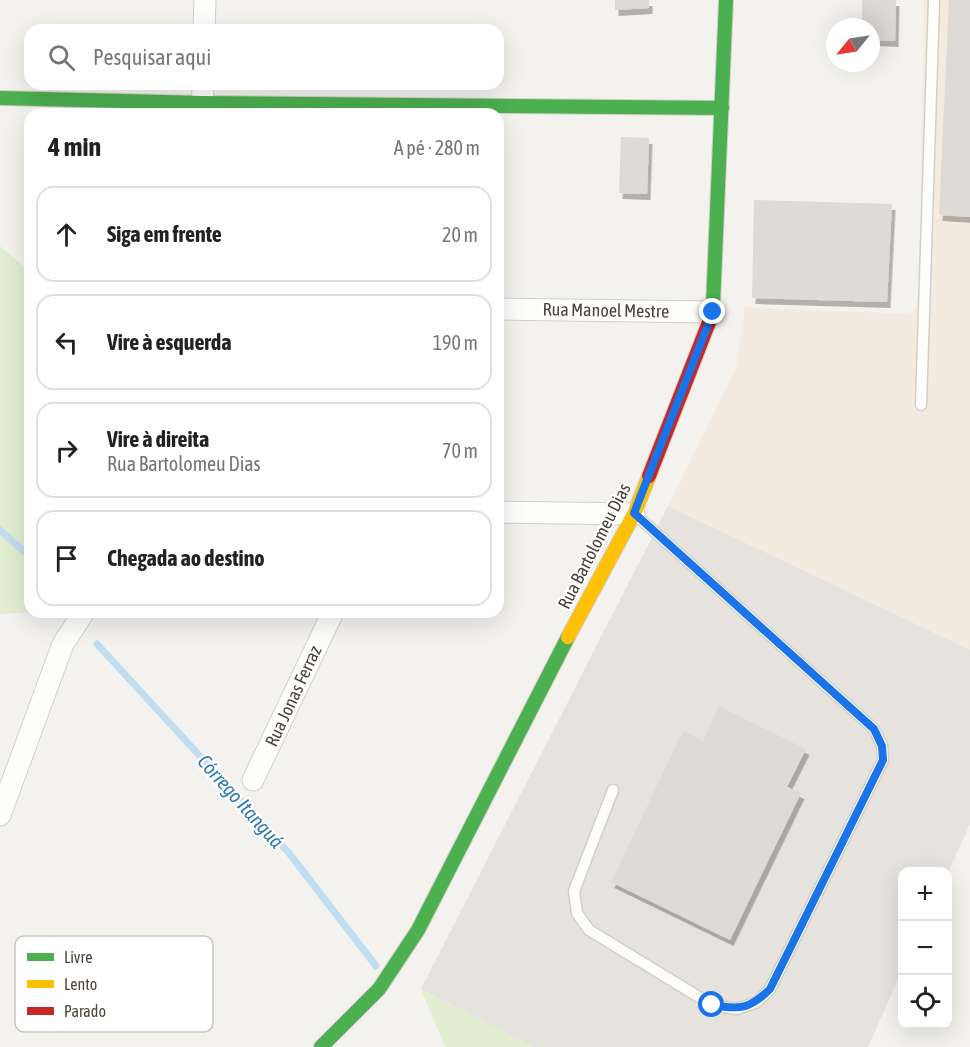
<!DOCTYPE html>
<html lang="pt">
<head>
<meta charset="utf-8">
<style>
  :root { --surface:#fff; --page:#f6f6f6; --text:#222; --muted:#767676; --line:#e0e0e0 }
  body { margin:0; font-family:"Asap Condensed",sans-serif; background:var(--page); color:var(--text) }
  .controls { position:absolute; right:18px; bottom:18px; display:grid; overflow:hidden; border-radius:12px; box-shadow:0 6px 24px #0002 }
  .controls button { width:54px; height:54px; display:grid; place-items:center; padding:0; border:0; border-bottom:2px solid var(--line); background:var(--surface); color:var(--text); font:30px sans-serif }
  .compass { position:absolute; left:826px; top:18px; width:54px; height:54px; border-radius:50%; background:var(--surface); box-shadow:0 6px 24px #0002; rotate:240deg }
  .stop { position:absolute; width:18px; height:18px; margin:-14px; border:4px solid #1a73e8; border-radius:50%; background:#fff }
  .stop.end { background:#1a73e8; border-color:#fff; box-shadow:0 2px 6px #0008 }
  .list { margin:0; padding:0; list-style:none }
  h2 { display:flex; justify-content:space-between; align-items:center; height:78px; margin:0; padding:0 24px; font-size:26px }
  h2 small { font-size:20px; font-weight:400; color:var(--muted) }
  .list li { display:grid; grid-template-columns:39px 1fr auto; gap:18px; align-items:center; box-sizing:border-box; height:96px; margin:0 12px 12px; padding:0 12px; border:2px solid var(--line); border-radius:18px }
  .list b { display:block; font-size:22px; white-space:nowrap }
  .list p { margin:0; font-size:20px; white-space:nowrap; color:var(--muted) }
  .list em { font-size:20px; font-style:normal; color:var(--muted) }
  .icon { flex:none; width:33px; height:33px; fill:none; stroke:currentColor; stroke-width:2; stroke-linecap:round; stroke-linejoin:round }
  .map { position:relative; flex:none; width:970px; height:1047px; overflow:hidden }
  .search { position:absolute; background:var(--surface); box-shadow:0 6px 24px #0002; left:24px; top:24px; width:480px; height:66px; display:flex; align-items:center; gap:15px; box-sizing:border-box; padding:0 21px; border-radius:18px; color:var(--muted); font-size:22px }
  .panel { position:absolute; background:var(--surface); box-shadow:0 6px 24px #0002; left:24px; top:108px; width:480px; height:510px; border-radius:18px }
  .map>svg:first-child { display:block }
  .commercial { fill:#f3ebdf }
  .industrial { fill:#e6e2de }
  .green { fill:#e1eecf }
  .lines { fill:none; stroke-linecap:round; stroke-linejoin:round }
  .stream { stroke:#c0ddf1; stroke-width:7 }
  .building { fill:#dedbd6; filter:url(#shadow) }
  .lane-casing { stroke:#d2d0cb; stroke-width:13 }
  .street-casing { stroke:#d2d0cb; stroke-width:23 }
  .fast-casing { stroke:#d3cfc5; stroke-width:16 }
  .slow-casing { stroke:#d3cfc5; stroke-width:16 }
  .jam-casing { stroke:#d3cfc5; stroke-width:16 }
  .lane { stroke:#fdfdfc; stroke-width:10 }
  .street { stroke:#fdfdfc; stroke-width:21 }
  .fast { stroke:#4caf50; stroke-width:14 }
  .slow { stroke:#ffc107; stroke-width:14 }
  .jam { stroke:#c62828; stroke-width:14 }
  .route { stroke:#1a73e8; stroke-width:8 }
  .labels { text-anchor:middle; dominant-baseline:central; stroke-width:4.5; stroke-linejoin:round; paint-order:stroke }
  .street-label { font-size:18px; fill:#4b4439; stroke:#fff }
  .water-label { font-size:20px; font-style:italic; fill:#2e7ab2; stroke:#fff }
  .key { fill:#fff; stroke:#c9c7c4; stroke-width:1.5 }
  .key-label { font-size:16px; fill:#4b4439 }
</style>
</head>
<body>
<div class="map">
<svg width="970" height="1047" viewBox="0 0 970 1047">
  <defs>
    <filter id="shadow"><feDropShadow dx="3.5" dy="6" stdDeviation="0" flood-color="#0004"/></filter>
  </defs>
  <rect width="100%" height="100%" fill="#f4f2ee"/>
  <!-- commercial -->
  <path class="commercial" d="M924 0H970V650L668 506 736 368 745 307 910 314 919 306Z"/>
  <!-- industrial -->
  <path class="industrial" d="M668 506 970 650V824L948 873 902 872V971L868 1047H534L421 989Z"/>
  <!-- green -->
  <g class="green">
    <path d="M0 246 30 272V612H37L0 614Z"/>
    <path d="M421 989 534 1047H445Z"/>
  </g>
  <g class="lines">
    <!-- stream -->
    <g class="stream">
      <path d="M0 530 30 557"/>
      <path d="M97 644 289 853 376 966"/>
    </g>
  </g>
  <!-- building -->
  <g class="building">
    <path d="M615 0H649V8L615 10Z"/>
    <path d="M862 0H896L895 41 871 40V27H862Z"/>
    <path d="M949 0H970V217L939 215Z"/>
    <path d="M621 137 649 138 647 194 619 193Z"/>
    <path d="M754 200 892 204 887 302 752 298Z"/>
    <path d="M719 706 806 749 787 787 801 793 730 940 611 882 683 731 703 741Z"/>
  </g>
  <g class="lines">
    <!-- lane casing -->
    <g class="lane-casing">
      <g id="lane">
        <path d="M921 405 934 0"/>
        <path d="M613 790 574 891 577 913 589 930 712 1005 737 1009 757 1002 770 989 883 760 882 745 874 729 636 515"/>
      </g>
    </g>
    <!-- street casing -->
    <g class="street-casing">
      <g id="street">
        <path d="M204 30 205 0"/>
        <path d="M202 114 203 84"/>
        <path d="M498 309 713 312"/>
        <path d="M498 512 634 514"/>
        <path d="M253 780 333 612"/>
        <path d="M0 815 63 644 84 612"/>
      </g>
    </g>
    <!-- fast casing -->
    <g class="fast-casing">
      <g id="fast">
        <path d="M0 98 202 103 722 108"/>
        <path d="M713 305 726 0"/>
        <path d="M321 1047 379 989 418 930 568 637"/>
      </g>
    </g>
    <!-- slow casing -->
    <g class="slow-casing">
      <path id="slow" d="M568 637 634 514 649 476"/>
    </g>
    <!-- jam casing -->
    <g class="jam-casing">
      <path id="jam" d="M649 476 713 312V305"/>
    </g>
    <!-- lane -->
    <use href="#lane" class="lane"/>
    <!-- street -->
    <use href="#street" class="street"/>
    <!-- fast -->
    <use href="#fast" class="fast"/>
    <!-- slow -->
    <use href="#slow" class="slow"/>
    <!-- jam -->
    <use href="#jam" class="jam"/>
  </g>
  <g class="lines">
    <!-- route -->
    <path class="route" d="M712 1005C740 1010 750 1009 770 989L883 760 882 746 874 729 634 513 713 312"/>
  </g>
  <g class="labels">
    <!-- street labels -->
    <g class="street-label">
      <text transform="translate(606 310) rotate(1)">Rua Manoel Mestre</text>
      <text transform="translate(594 546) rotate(-63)">Rua Bartolomeu Dias</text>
      <text transform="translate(293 696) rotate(-65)">Rua Jonas Ferraz</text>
    </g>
    <!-- water labels -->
    <g class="water-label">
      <text transform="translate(241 801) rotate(48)">Córrego Itanguá</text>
    </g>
  </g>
  <!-- legend -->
  <rect x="15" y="936" width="198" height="96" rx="9" class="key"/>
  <rect x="27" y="953" width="27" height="8" fill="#4caf50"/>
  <rect x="27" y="980" width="27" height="8" fill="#ffc107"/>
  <rect x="27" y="1007" width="27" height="8" fill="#c62828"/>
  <g class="key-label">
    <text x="64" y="963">Livre</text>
    <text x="64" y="990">Lento</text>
    <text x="64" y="1017">Parado</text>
  </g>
</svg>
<div class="controls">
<button>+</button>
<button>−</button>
<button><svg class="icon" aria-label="locate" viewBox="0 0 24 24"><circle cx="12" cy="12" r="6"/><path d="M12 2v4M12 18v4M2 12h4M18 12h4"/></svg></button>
</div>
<svg class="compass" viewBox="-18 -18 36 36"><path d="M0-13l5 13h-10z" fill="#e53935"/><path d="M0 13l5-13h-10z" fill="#767676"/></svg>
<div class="stop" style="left:712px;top:1005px"></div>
<div class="stop end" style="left:713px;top:312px"></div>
<div class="search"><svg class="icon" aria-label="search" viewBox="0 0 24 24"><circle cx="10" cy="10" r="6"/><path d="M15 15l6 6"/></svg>Pesquisar aqui</div>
<section class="panel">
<h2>4 min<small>A pé · 280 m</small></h2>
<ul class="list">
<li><svg class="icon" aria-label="ahead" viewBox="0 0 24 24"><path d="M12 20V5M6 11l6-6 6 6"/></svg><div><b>Siga em frente</b></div><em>20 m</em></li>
<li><svg class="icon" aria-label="left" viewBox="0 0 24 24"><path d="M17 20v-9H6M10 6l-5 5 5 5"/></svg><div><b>Vire à esquerda</b></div><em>190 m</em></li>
<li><svg class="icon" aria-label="right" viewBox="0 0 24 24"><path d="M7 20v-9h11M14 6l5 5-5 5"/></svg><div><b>Vire à direita</b><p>Rua Bartolomeu Dias</p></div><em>70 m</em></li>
<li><svg class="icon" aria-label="arrive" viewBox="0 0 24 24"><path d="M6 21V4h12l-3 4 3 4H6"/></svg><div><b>Chegada ao destino</b></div></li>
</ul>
</section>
</div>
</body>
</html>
